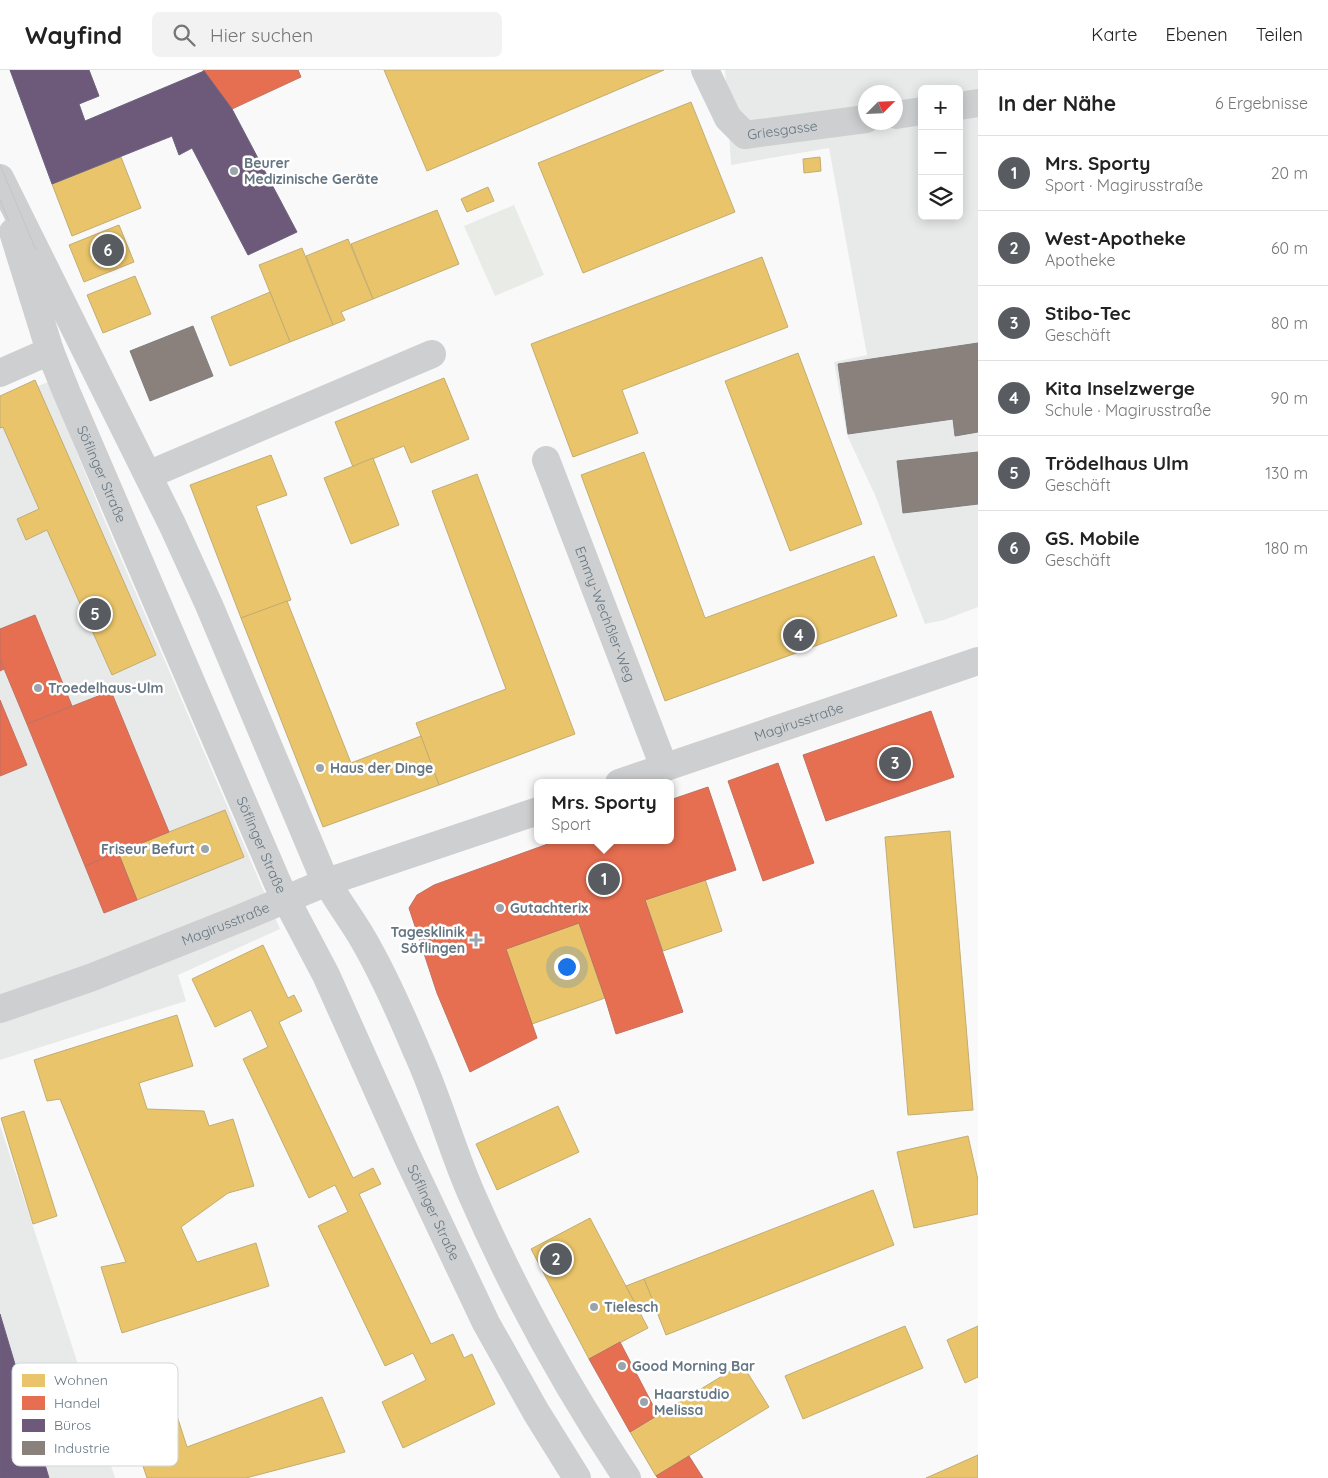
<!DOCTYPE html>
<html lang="de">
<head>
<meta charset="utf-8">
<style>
  :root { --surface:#fff; --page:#f2f2f2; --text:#222; --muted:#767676; --line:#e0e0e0; --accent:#585c60 }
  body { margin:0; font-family:Quicksand,sans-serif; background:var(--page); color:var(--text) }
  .controls { position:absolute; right:15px; top:15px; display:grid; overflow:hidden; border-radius:8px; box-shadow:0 2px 12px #0003 }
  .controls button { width:45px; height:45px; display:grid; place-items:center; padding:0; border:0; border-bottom:1px solid var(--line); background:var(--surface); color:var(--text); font:25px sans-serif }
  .compass { position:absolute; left:858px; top:15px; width:45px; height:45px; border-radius:50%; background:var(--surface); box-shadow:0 2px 12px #0003; rotate:66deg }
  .you { position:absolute; left:566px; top:896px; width:18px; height:18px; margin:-12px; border:4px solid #fff; border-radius:50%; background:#1a73e8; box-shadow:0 0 0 8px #1a73e833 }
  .badge { display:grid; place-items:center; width:32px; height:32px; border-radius:50%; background:var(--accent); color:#fff; font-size:16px; font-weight:700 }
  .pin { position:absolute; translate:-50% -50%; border:2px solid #fff; box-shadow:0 1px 5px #0006 }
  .popup { position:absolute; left:534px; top:709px; width:140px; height:65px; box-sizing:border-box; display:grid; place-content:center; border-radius:8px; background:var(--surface); filter:drop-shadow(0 1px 4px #0005); font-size:16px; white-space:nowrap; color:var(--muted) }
  .popup b { font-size:19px; color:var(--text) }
  .popup::after { content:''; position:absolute; left:50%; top:100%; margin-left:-10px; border:10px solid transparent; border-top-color:var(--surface) }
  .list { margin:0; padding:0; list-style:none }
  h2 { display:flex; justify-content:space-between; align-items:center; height:65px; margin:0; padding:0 20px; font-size:21px }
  h2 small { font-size:16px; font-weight:400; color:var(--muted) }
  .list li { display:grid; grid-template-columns:32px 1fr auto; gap:15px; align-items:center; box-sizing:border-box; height:75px; padding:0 20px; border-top:1px solid var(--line) }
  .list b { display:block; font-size:19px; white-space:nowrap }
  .list p { margin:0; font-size:16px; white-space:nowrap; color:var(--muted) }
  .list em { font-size:16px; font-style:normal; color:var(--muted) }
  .icon { flex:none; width:28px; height:28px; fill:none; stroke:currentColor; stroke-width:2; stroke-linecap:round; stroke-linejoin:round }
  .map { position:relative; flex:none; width:978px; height:1408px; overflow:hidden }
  header { display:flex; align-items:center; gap:30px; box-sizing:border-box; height:70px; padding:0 25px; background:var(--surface); border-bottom:1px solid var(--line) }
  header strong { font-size:24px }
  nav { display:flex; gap:28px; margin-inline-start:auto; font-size:18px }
  .search { width:350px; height:45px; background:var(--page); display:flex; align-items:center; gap:12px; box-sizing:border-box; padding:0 18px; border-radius:8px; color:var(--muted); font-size:19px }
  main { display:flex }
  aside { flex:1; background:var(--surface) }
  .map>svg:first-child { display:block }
  .built { fill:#e8e9e9; fill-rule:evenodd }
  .green { fill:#e8ebe6 }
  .homes { fill:#e9c46a; stroke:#c1ad72 }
  .shops { fill:#e76f51; stroke:#c07160 }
  .offices { fill:#6d597a; stroke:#6b627d }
  .industry { fill:#8a817c; stroke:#7f7e7e }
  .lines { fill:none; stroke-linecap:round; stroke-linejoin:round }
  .minor { stroke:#cecfd0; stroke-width:28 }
  .tram { stroke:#c3c5c6; stroke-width:1 }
  .poi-dot { fill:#99a4ac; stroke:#fff; stroke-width:2 }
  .labels { text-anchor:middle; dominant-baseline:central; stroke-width:5; stroke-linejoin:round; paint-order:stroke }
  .street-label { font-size:14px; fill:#657683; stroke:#fff }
  .poi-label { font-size:14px; font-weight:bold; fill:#657683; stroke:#fff; text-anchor:start }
  .key { fill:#fff; stroke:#d1d6da; stroke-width:1 }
  .key-label { font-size:14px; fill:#657683 }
</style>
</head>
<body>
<header>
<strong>Wayfind</strong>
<div class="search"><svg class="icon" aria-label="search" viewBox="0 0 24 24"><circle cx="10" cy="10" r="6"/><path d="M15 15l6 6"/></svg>Hier suchen</div>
<nav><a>Karte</a><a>Ebenen</a><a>Teilen</a></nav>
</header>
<main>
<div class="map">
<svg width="978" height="1408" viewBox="0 0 978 1408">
  <rect width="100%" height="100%" fill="#f9f9f9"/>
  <!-- built -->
  <g class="built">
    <path d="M725 0H978V537L944 550 925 554 875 425 847 365 834 292 867 285 829 78 731 95ZM922 19H959V146H922ZM866 22H896V52H866Z"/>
    <path d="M48 312 104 449 280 859 178 905 186 931 0 990V332Z"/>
    <path d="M0 1055 115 1408H0Z"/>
  </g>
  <!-- green -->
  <path class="green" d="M514 135 544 205 495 226 464 156Z"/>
  <!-- homes -->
  <g class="homes">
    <path d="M384 0H664L427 101Z"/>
    <path d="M691 32 735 142 583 203 538 93Z"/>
    <path d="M121 87 141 138 72 166 52 114Z"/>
    <path d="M820 87 821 101 804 103 803 89Z"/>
    <path d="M488 117 494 131 467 142 461 129Z"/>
    <path d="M437 140 459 194 373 229 351 174Z"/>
    <path d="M119 155 134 192 84 212 69 175Z"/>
    <path d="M348 169 373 229 341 242 345 250 333 255 306 186Z"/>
    <path d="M302 178 333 255 290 272 259 195Z"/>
    <path d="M762 187 788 257 622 320 638 363 573 387 531 274Z"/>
    <path d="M135 206 151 244 103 263 87 225Z"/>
    <path d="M270 222 290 272 230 296 211 247Z"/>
    <path d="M798 283 862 454 790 481 725 311Z"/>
    <path d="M444 308 469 369 411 393 404 376 353 397 335 352Z"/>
    <path d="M35 310 156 585 112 605 47 460 26 470 17 449 39 439 3 357 0 358V326Z"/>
    <path d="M644 382 705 548 874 486 897 546 665 631 581 405Z"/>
    <path d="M271 385 287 425 256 436 291 530 241 548 190 415Z"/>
    <path d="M373 388 399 455 351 474 324 408Z"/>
    <path d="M477 404 575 664 439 715 416 653 506 619 432 421Z"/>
    <path d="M287 531 351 693 421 666 439 715 323 757 241 548Z"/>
    <path d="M225 740 244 787 137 830 118 782Z"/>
    <path d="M950 761 973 1040 908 1045 885 767Z"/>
    <path d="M705 809 722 861 663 881 645 830Z"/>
    <path d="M579 853 605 928 532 954 506 879Z"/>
    <path d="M263 875 288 928 294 925 302 941 279 952 353 1108 373 1098 381 1114 359 1124 431 1274 453 1264 464 1288 472 1284 495 1334 403 1378 382 1332 426 1310 413 1283 385 1296 318 1156 348 1142 335 1115 309 1128 243 989 268 977 251 940 215 957 192 909Z"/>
    <path d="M177 945 193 996 139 1013 147 1039 204 1041 209 1056 233 1049 254 1116 228 1123 181 1157 197 1192 256 1173 269 1216 122 1263 101 1197 126 1192 60 1029 47 1031 34 990Z"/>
    <path d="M558 1036 579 1082 497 1120 476 1074Z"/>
    <path d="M24 1041 57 1146 33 1154 1 1048Z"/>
    <path d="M968 1066 978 1110V1144L914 1158 897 1082Z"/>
    <path d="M873 1120 894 1175 666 1265 644 1209Z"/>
    <path d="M590 1148 648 1258 589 1289 531 1179Z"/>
    <path d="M644 1209 653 1231 637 1237 626 1216Z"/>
    <path d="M905 1256 923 1298 803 1349 785 1306Z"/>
    <path d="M978 1256V1307L965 1313 947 1270Z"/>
    <path d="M742 1294 769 1337 656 1406 630 1362Z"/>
    <path d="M161 1296 187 1377 322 1327 345 1382 246 1408H147L114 1310Z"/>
    <path d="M978 1385V1408H926Z"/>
  </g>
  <!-- shops -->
  <g class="shops">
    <path d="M203 0H298L301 7 232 39Z"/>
    <path d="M35 545 72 636 27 654 0 589V559Z"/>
    <path d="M0 589 4 599 0 601Z"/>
    <path d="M111 621 169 762 85 796 27 654Z"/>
    <path d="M0 630 27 695 0 706Z"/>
    <path d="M931 641 954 707 826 751 803 685Z"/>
    <path d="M778 693 814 793 763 811 728 711Z"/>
    <path d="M708 717 736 800 645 830 683 942 616 964 605 928 579 853 506 879 537 968 470 1002 437 923 409 838 417 825 434 815 559 770H670V730Z"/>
    <path d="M118 782 137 830 104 843 85 796Z"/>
    <path d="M620 1272 658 1345 630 1362 589 1289Z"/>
    <path d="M689 1386 703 1408H658L656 1406Z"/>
  </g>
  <!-- offices -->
  <g class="offices">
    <path d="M10 0H89L99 26 79 34 85 51 204 1 232 39 297 162 248 185 192 78 179 85 172 66 52 114Z"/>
    <path d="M0 1244 49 1408H0Z"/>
  </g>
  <!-- industry -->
  <g class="industry">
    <path d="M193 256 213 306 150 331 130 281Z"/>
    <path d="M978 273V362L955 366 953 349 848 364 838 294Z"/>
    <path d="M978 382V434L903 443 897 391Z"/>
  </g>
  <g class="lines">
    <!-- minor -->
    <g class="minor">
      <path id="s1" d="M705 0 728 48 745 65 866 49"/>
      <path d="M959 36 978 33"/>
      <path d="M896 45 922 41"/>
      <path d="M0 108 172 454 209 535 320 799C332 824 349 845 363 869 384 905 401 944 417 982 438 1028 451 1077 471 1123 514 1222 567 1318 627 1408"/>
      <path id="s2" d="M13 162 50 281 66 321 278 814 326 905 407 1086 486 1253 536 1342 577 1408"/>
      <path d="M0 303 50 281"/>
      <path id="s3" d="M546 390 664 697"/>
      <path d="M148 405 432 284"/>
      <path id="s4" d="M619 713 978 591"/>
      <path id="s5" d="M0 939 90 908 241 848 327 812 538 741"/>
    </g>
    <!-- tram -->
    <g class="tram">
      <path d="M0 95 36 180"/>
      <path d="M0 130 9 151"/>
    </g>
  </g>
  <!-- markers -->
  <g class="poi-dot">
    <circle cx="234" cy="101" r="5"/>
    <circle cx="38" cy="618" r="5"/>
    <circle cx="320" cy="698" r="5"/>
    <circle cx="205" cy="779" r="5"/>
    <circle cx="500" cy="838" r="5"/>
    <path d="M473.5 862.5h5v5h5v5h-5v5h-5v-5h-5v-5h5z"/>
    <circle cx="594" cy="1237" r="5"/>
    <circle cx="622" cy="1296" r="5"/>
    <circle cx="644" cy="1332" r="5"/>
  </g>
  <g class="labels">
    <!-- street labels -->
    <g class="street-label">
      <text stroke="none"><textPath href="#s1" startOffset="115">Griesgasse</textPath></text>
      <text stroke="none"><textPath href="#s2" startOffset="258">Söflinger Straße</textPath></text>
      <text stroke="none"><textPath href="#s3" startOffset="165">Emmy-Wechßler-Weg</textPath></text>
      <text stroke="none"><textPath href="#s4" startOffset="190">Magirusstraße</textPath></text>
      <text stroke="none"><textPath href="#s2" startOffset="662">Söflinger Straße</textPath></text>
      <text stroke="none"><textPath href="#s5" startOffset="241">Magirusstraße</textPath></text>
      <text stroke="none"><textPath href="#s2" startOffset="1068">Söflinger Straße</textPath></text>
    </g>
    <!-- poi labels -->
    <g class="poi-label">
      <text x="244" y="93">Beurer<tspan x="244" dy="16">Medizinische Geräte</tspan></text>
      <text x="48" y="618">Troedelhaus-Ulm</text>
      <text x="330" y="698">Haus der Dinge</text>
      <text x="195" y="779" text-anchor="end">Friseur Befurt</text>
      <text x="510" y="838">Gutachterix</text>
      <text x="465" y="862" text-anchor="end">Tagesklinik<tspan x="465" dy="16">Söflingen</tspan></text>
      <text x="604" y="1237">Tielesch</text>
      <text x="632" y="1296">Good Morning Bar</text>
      <text x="654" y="1324">Haarstudio<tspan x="654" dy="16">Melissa</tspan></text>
    </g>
  </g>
  <!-- legend -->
  <rect x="12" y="1293" width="166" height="103" rx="8" class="key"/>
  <rect x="22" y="1304" width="23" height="13" fill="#e9c46a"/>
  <rect x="22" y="1326" width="23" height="14" fill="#e76f51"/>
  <rect x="22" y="1349" width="23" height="13" fill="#6d597a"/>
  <rect x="22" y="1371" width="23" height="14" fill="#8a817c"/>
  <g class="key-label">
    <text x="54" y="1315">Wohnen</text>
    <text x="54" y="1338">Handel</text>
    <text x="54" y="1360">Büros</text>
    <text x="54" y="1383">Industrie</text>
  </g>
</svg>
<div class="controls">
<button>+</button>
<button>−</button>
<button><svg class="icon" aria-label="layers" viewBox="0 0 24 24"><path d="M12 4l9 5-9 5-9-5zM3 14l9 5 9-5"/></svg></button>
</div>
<svg class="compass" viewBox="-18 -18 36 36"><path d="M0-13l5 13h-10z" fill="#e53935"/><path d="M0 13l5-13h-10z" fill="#767676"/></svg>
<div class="you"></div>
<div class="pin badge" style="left:604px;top:809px">1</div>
<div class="popup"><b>Mrs. Sporty</b>Sport</div>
<div class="pin badge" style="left:556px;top:1189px">2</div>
<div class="pin badge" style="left:895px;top:693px">3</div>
<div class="pin badge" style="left:799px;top:565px">4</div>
<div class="pin badge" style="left:95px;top:544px">5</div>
<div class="pin badge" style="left:108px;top:180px">6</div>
</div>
<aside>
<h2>In der Nähe<small>6 Ergebnisse</small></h2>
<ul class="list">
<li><span class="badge">1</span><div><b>Mrs. Sporty</b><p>Sport · Magirusstraße</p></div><em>20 m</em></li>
<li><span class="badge">2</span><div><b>West-Apotheke</b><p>Apotheke</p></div><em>60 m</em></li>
<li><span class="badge">3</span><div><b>Stibo-Tec</b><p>Geschäft</p></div><em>80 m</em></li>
<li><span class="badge">4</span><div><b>Kita Inselzwerge</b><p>Schule · Magirusstraße</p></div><em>90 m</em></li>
<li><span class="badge">5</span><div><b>Trödelhaus Ulm</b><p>Geschäft</p></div><em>130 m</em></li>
<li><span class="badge">6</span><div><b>GS. Mobile</b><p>Geschäft</p></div><em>180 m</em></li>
</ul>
</aside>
</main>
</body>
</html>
